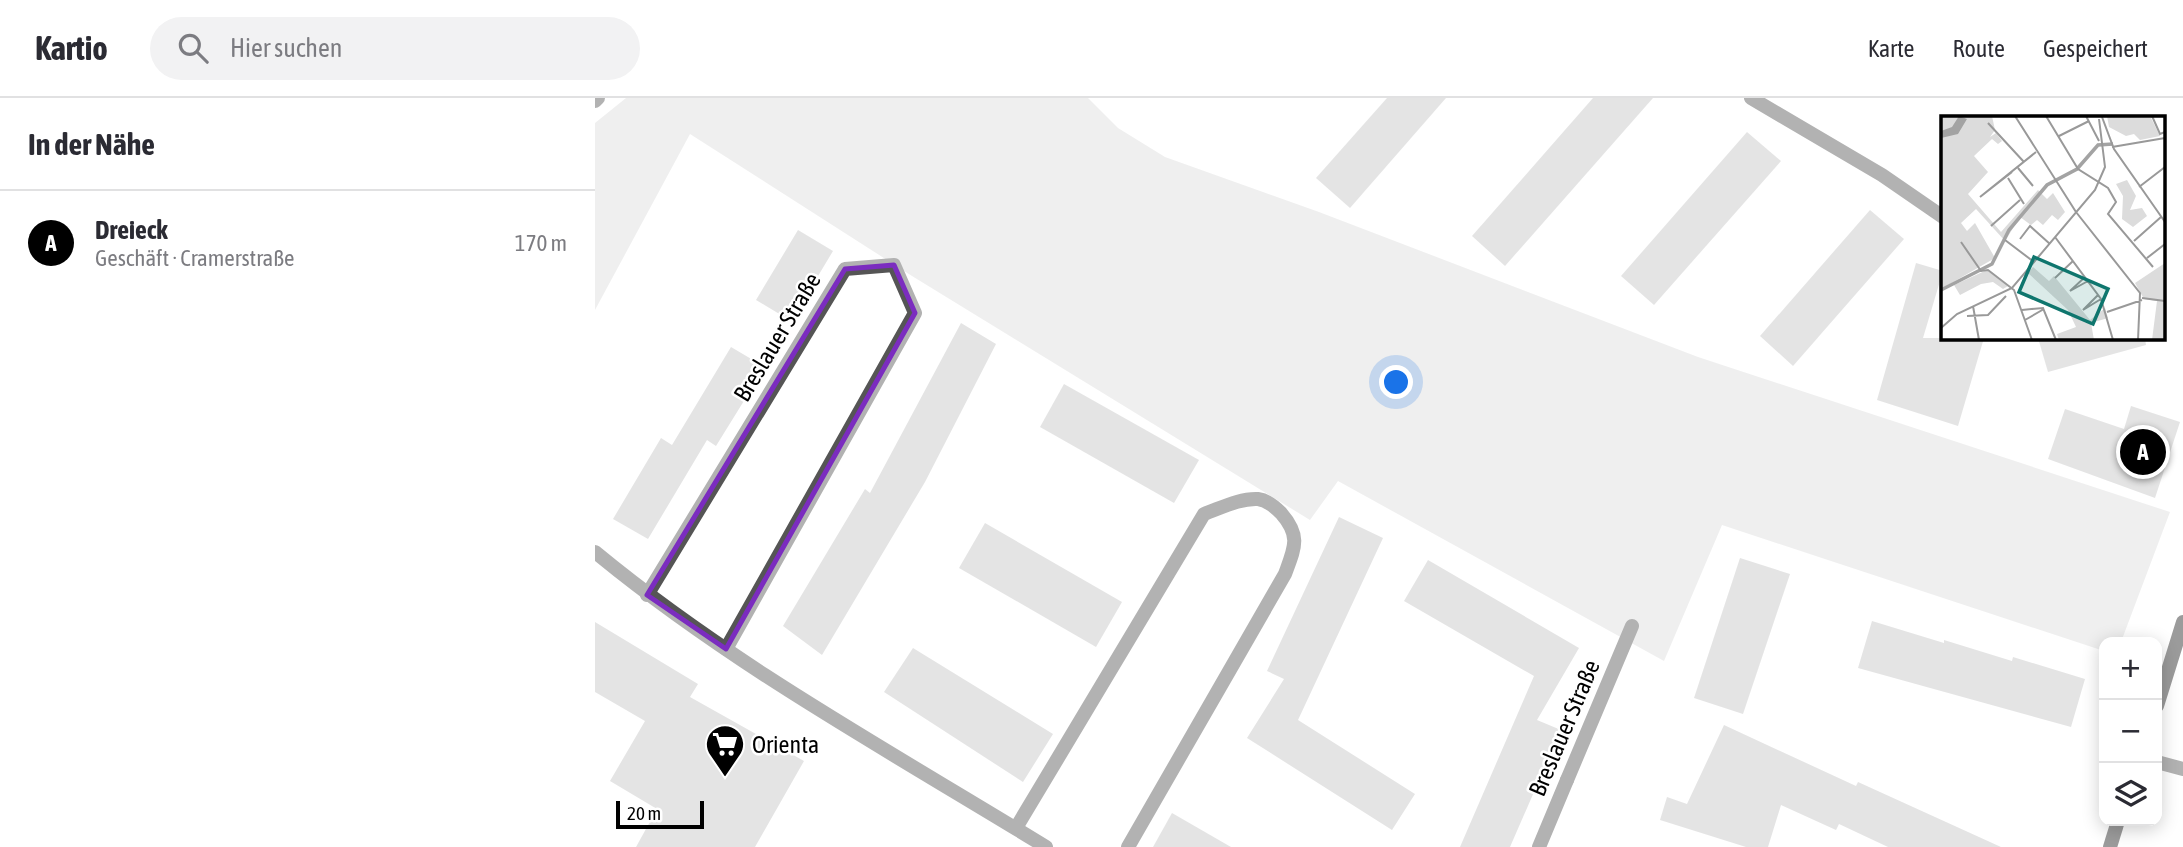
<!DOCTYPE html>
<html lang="de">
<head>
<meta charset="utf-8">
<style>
  :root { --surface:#fff; --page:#f2f2f3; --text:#2b2b33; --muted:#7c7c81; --line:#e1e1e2; --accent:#000 }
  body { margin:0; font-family:"Asap Condensed",sans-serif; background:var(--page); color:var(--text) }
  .controls { position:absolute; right:21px; bottom:21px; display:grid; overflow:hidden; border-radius:14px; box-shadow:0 4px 18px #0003 }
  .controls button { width:63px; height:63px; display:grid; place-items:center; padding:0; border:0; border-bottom:2px solid var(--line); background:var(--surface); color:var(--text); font:35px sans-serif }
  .scale { position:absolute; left:21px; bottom:18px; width:88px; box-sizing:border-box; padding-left:7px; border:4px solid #000; border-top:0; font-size:19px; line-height:24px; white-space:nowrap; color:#000; -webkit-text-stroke:5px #fff; paint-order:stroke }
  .you { position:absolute; left:802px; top:285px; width:24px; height:24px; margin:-18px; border:5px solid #fff; border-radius:50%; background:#1a73e8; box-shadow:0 0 0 10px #1a73e833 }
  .badge { display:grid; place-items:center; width:46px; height:46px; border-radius:50%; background:var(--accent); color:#fff; font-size:23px; font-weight:700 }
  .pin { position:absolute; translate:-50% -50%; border:4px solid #fff; box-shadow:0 2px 7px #0006 }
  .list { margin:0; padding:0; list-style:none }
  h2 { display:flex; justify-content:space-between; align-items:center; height:91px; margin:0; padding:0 28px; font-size:30px }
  h2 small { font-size:23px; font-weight:400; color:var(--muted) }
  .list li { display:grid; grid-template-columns:46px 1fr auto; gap:21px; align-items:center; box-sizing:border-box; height:105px; padding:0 28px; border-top:2px solid var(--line) }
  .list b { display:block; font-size:26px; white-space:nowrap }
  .list p { margin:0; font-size:23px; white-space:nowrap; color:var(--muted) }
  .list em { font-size:23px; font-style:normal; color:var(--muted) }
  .icon { flex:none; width:38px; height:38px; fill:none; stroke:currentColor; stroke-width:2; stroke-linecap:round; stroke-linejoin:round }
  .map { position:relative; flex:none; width:1588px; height:749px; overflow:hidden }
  header { display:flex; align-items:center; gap:42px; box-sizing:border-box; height:98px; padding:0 35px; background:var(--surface); border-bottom:2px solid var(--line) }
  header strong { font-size:33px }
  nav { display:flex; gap:38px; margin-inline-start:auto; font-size:24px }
  .search { width:490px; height:63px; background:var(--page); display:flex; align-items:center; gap:18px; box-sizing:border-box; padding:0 24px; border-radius:38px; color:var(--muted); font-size:26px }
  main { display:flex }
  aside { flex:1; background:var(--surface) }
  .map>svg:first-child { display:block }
  .green { fill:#dcdcdc }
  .building { fill:#c4c4c4 }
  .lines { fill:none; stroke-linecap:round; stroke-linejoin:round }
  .lane { stroke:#555; stroke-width:14 }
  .street { stroke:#555; stroke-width:14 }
  .secondary { stroke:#222; stroke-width:14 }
  .marked { fill:none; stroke:#7b2cbf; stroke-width:5; stroke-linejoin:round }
  .labels { text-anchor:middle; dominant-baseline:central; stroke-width:5; stroke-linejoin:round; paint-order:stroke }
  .street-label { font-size:24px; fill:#000; stroke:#fff }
  .poi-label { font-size:24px; fill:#000; stroke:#fff; text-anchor:start }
  .inset-river { fill:none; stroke:#a3a3a3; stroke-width:3.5 }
  .inset-road { fill:none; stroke:#999; stroke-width:2 }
  .view { fill:#0f766e; fill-opacity:0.15; stroke:#0f766e; stroke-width:3.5 }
  .inset-edge { fill:none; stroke:#000; stroke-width:3.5 }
</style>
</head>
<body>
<header>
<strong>Kartio</strong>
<div class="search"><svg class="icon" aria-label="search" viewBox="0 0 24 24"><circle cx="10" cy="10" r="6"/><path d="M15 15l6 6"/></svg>Hier suchen</div>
<nav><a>Karte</a><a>Route</a><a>Gespeichert</a></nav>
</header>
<main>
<aside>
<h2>In der Nähe<small></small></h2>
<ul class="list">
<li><span class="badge">A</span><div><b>Dreieck</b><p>Geschäft · Cramerstraße</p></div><em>170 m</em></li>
</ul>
</aside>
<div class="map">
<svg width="1588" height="749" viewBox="0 0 1588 749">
  <rect width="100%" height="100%" fill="#fff"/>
  <!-- green -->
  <path class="green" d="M31 0H493L523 30 570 59 724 114 1103 259 1575 414 1526 544H1509V553L1127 427 1069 563 743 383 715 422 317 178 95 36 0 212V25Z"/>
  <!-- building -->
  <g class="building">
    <path d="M792 0H851L755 110 721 80Z"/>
    <path d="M998 0H1058L910 168 877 138Z"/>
    <path d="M1152 34 1186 63 1059 207 1026 178Z"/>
    <path d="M1275 112 1309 141 1198 268 1165 238Z"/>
    <path d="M203 132 238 153 196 223 161 202Z"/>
    <path d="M1321 165 1348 173 1328 240H1389L1363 328 1282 302Z"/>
    <path d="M366 225 401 246 330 384 227 557 188 528 270 391 275 395Z"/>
    <path d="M1443 240H1550L1551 247 1453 274Z"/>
    <path d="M136 249 170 269 121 348 112 342 53 441 18 421 66 340 77 347Z"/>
    <path d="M469 286 604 362 579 405 445 329Z"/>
    <path d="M1536 308 1585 324 1560 400 1453 361 1470 311 1529 331Z"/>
    <path d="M744 419 788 440 703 622 820 696 797 732 652 640 689 581 672 573Z"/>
    <path d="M390 425 527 504 501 549 364 470Z"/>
    <path d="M1145 460 1195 476 1148 616 1099 600Z"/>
    <path d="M833 462 984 550 942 622 966 632 915 749H865L939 578 809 503Z"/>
    <path d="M1277 523 1349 545V542L1417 563 1418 559 1490 581 1476 629 1263 570Z"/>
    <path d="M0 524 103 586 95 599 209 663 160 749H41L62 711 15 683 50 623 0 594Z"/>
    <path d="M318 550 458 636 428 684 289 594Z"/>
    <path d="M1129 627 1261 688 1263 684 1406 749H1293L1244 726 1241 732 1186 707 1173 749H1151L1065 722 1072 699 1092 706Z"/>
    <path d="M577 715 636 749H558Z"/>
  </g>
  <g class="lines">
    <!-- lane -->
    <path class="lane" d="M972 682 1037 528"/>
    <!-- street -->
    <g class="street">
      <path d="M1156 0 1287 77 1348 119"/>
      <path d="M0 3 3 0"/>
      <path d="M0 454C138 568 298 655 451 749"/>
      <path d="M52 497 250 171 299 167 320 215 131 551"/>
      <path d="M1562 664 1588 671"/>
      <path d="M421 730 609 416C626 410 645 400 663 401 671 402 680 409 686 415 706 438 700 449 690 476L533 749"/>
      <path d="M944 749 972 682"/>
    </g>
    <!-- secondary -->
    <g class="secondary">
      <path d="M1562 608 1588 524"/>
      <path d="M1515 749 1523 723"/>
    </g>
  </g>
  <!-- marked area -->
  <path d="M0 0H1588V749H0ZM299 167 320 215 131 551 52 497 250 171Z" fill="#fff" fill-opacity=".55" fill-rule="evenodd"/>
  <path class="marked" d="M299 167 320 215 131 551 52 497 250 171Z"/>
  <!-- icons -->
  <defs>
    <g id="supermarket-pin" transform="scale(2.0125)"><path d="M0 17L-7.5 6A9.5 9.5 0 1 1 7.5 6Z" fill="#000" stroke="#fff"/><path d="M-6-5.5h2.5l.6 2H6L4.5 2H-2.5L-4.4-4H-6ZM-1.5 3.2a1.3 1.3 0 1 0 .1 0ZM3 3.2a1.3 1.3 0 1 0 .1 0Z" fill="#fff"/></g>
  </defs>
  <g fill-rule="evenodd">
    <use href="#supermarket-pin" x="130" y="646"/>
  </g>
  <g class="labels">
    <!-- street labels -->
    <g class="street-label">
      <text transform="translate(182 239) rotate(-59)">Breslauer Straße</text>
      <text transform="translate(969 630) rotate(-67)">Breslauer Straße</text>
    </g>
    <!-- poi labels -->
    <g class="poi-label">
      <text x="157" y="646">Orienta</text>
    </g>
  </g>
  <!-- overview -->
  <g transform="translate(1346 18)">
    <rect width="224" height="224" fill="#fff"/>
    <path d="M0 0H51L54 14 49 21 55 17 61 25 57 28 51 23 33 40 47 56 27 78 60 116 97 74 106 83 112 77 124 96 117 104 111 99 102 109 96 104 90 109 79 101 64 125 35 93 20 107 26 115 34 107 54 142 0 173ZM166 0 210 2 219 20 199 24 193 18 185 20 168 11ZM186 64 195 80 189 94 201 92 206 100 192 111 181 103 182 80 175 68ZM224 147V224H211L216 185 203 183 194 167ZM92 151 108 165 113 160 149 204 164 192 167 202 150 207 153 224H118L116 218 135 211 127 194 87 157ZM46 154 67 170 62 173 52 166 40 168 19 179 13 169Z" fill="#dcdcdc"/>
    <path d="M18 0 26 3 17 18 0 22V15L11 11Z" fill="#a3a3a3"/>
    <path class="inset-river" d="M0 174 51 148 68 114 106 69 136 53 157 29 172 28"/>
    <path class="inset-road" d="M74 0 135 96M105 0 137 53 167 72 175 86 167 98 212 151M145 0 158 25M211 0 219 18 224 16M161 1 173 33 224 106M47 7 83 46M118 20 148 5M171 31 224 22M77 52 92 70M71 56 39 81 95 36M67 62 83 88M198 71 224 51M135 96 199 177 197 224M50 110 79 84M114 121 160 183 172 224M79 123 89 110 109 128M64 124 93 146M193 125 220 101M20 126 40 155 47 154 73 174 91 224M206 142 224 128M144 161 129 175 147 165M114 162 132 145M157 179 142 194 160 183M201 182 224 185M32 190 38 224M81 194 102 192 115 224M166 196 201 184M26 200 47 199 65 180M84 204 103 193M0 212 16 198 71 172 154 74 164 51 158 3"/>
    <path class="view" d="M93 141 167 173 152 208 78 176Z"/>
    <rect width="224" height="224" class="inset-edge"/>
  </g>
</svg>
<div class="controls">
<button>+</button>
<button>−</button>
<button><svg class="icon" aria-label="layers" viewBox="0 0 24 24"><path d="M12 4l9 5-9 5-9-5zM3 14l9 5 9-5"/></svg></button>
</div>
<div class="scale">20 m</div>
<div class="you"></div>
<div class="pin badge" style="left:1548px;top:354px">A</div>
</div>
</main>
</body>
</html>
